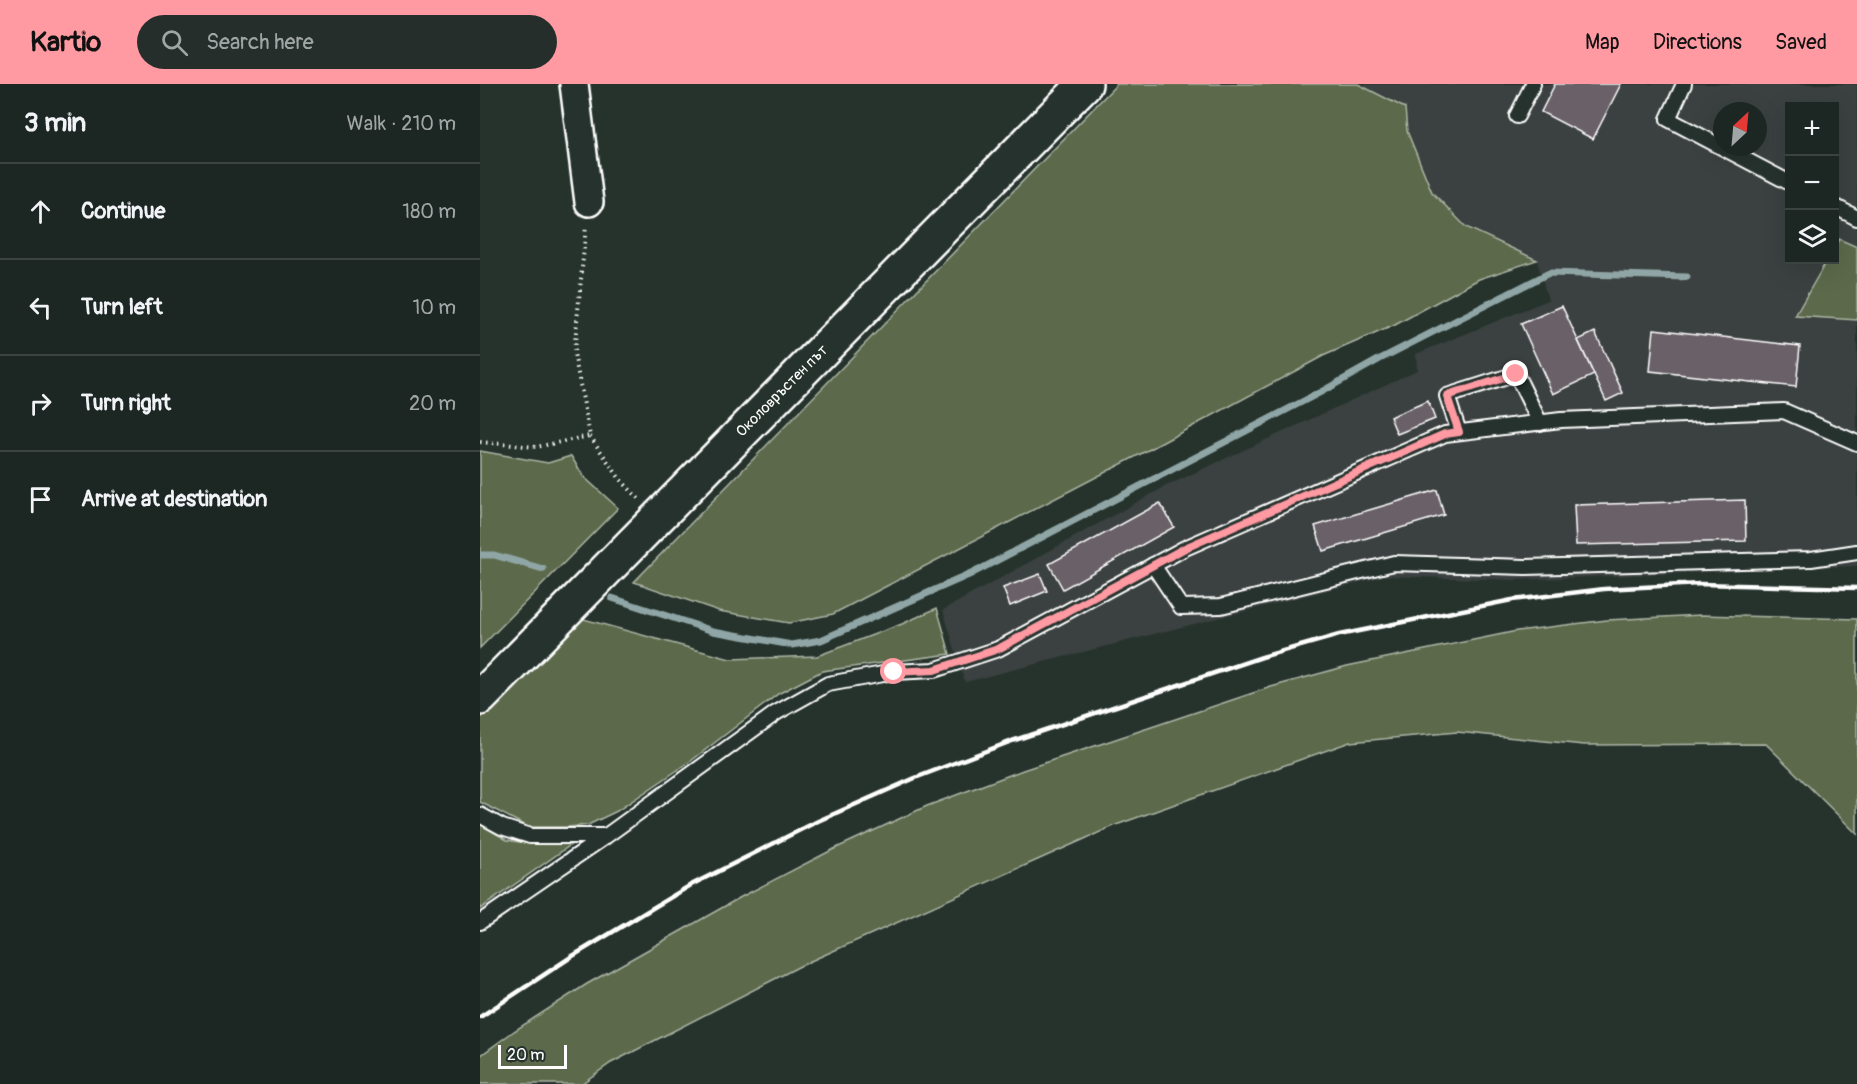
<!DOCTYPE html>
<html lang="en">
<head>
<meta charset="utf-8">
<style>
  :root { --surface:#1c2622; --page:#252e2a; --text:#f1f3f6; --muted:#a0a5a5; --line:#3a4340; --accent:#ff9aa2 }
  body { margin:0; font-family:Pangolin,sans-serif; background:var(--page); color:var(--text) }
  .controls { position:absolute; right:18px; top:18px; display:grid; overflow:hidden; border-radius:0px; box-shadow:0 6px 24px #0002 }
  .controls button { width:54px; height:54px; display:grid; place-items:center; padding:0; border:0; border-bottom:2px solid var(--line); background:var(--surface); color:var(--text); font:30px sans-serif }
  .compass { position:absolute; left:1233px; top:18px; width:54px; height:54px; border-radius:50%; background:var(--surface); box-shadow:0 6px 24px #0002; rotate:26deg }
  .scale { position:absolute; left:18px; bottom:15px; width:69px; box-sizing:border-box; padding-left:6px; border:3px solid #fff; border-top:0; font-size:16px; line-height:21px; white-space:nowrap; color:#fff; -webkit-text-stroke:4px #26332d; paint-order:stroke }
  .stop { position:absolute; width:18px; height:18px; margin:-14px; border:4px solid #ff9aa2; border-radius:50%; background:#fff }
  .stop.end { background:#ff9aa2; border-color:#fff; box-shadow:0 2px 6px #0008 }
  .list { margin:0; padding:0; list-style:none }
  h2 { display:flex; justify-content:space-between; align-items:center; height:78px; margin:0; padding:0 24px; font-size:26px }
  h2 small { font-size:20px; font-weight:400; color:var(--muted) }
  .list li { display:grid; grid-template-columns:39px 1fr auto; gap:18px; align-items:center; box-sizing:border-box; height:96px; padding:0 24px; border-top:2px solid var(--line) }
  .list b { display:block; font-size:22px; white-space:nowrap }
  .list em { font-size:20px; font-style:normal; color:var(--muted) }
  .icon { flex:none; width:33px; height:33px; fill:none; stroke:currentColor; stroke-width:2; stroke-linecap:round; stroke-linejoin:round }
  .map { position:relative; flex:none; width:1377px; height:1000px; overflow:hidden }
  header { display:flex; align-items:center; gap:36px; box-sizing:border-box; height:84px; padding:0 30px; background:var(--accent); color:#111 }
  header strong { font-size:28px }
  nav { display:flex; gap:33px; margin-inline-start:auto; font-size:21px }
  .search { width:420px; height:54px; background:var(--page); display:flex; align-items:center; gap:15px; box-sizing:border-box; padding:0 21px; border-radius:33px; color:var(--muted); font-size:22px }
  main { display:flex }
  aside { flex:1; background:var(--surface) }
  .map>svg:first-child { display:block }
  .built { fill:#3a413f; fill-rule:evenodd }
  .green { fill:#5c6b4c; stroke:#aeb5a6; stroke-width:1.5 }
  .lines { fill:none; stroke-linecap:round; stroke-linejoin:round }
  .stream { stroke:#90a6a6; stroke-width:7 }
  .building { fill:#6a6168; stroke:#fff; stroke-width:1.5 }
  .service-casing { stroke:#fff; stroke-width:18 }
  .minor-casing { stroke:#fff; stroke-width:32 }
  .secondary-casing { stroke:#fff; stroke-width:38 }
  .path { stroke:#fff; stroke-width:4; stroke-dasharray:1.5 4.5; stroke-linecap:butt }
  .service { stroke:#26332d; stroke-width:14 }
  .minor { stroke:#26332d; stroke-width:27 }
  .secondary { stroke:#26332d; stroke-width:33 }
  .rail { stroke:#fff; stroke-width:4.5 }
  .route { stroke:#ff9aa2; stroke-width:8 }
  .labels { text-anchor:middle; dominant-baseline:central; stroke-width:6; stroke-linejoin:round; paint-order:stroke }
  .street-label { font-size:15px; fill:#fff; stroke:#26332d }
</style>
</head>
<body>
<header>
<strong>Kartio</strong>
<div class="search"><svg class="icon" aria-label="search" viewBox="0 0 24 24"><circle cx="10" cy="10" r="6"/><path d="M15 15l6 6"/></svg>Search here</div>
<nav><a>Map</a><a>Directions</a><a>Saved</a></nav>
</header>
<main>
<aside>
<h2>3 min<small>Walk · 210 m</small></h2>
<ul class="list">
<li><svg class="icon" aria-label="ahead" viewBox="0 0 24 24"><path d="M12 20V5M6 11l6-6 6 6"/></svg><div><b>Continue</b></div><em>180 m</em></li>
<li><svg class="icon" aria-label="left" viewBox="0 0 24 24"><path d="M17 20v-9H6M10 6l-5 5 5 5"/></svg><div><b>Turn left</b></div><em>10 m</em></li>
<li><svg class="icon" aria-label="right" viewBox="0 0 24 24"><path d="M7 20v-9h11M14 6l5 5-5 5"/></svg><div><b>Turn right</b></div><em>20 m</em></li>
<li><svg class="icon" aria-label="arrive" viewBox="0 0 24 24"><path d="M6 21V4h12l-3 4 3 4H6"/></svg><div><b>Arrive at destination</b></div></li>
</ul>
</aside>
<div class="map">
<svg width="1377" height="1000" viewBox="0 0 1377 1000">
  <rect width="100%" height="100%" fill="#26332d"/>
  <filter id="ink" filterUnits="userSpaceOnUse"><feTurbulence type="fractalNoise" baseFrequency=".0167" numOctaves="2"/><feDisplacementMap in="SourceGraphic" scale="12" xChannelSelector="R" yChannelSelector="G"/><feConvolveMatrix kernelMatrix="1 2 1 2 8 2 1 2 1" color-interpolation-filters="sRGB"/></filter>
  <g filter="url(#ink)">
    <!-- built -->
    <path class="built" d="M878 0H1377V482L1036 496 904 492 485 598 463 526 686 402 937 286 936 270 1068 216 1057 176 986 143 952 108 927 47 925 24ZM1310 22H1354V176H1310ZM1242 27H1278V63H1242Z"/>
    <!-- green -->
    <g class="green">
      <path d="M637 0H878L925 24 927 47 952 108 986 143 1057 176 999 195 915 241 843 272 674 363 353 530 309 539 239 527 154 498Z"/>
      <path d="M1359 155 1377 163V236L1315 232 1347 176H1354L1355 163Z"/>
      <path d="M0 367 68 379 91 372 103 392 138 424 0 564Z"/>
      <path d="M457 524 470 570 342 587 298 610 211 677 137 727 108 741 88 743H48L0 718V635L100 534 250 575 337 572 422 540Z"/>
      <path d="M1221 531 1377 535V750L1286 660 1104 661 977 648 870 658 636 741 324 880 131 979 101 1000H0V972L34 947 107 900 261 813 352 766 447 722 543 686 791 603 867 582 1037 547 1127 536Z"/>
      <path d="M0 740 27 756 52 760H92L0 825Z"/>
    </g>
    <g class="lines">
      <!-- stream -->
      <g class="stream">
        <path d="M0 471H14L63 485"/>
        <path d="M132 514 233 547 312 561 341 556 491 490 841 308 900 275 1069 189 1207 193"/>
      </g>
    </g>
    <!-- building -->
    <g class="building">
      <path d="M1075 0H1141L1113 55 1061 28Z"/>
      <path d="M1082 222 1114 291 1073 310 1041 240Z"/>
      <path d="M1174 245 1320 262 1316 303 1170 287Z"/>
      <path d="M1115 248 1143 309 1126 317 1098 256Z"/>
      <path d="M948 317 955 335 917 350 910 333Z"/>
      <path d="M957 406 964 431 843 467 835 442Z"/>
      <path d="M1265 416 1266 457 1096 461 1094 421Z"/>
      <path d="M680 419 694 443 583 505 569 480Z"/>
      <path d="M560 490 567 507 530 522 523 504Z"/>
    </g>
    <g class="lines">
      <!-- service casing -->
      <g class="service-casing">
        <g id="service">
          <path d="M1204 0 1188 35 1310 99"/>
          <path d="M1037 32 1053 0"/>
          <path d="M1354 122 1377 134"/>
          <path d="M979 348 967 312 1036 290 1060 339"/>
          <path d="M673 481 701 523 741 522 914 479 1046 483 1331 475 1377 468"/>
          <path d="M0 731 22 743 50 752H125"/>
          <path d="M0 838 126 752 296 629 348 600 414 588 454 586 518 565 705 464 965 350 1081 336 1304 327 1377 359"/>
        </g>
      </g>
      <!-- minor casing -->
      <g class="minor-casing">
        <path id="minor" d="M94 0 109 118"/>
      </g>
      <!-- secondary casing -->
      <g class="secondary-casing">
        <path id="secondary" d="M0 614 605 0"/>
      </g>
      <!-- path -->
      <g class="path">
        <path d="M110 352 140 395 159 415"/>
        <path d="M0 358 56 363 110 352 94 269 106 142"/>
      </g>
      <!-- service -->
      <use href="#service" class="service"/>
      <!-- minor -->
      <use href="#minor" class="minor"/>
      <!-- secondary -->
      <use href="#secondary" class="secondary"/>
      <!-- rail -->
      <path class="rail" d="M0 933 91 873 211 801 338 737 435 694 532 657 782 573 859 551 1032 516 1124 505 1220 500 1377 504"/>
    </g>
  </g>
  <g class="lines" filter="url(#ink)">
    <!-- route -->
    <path class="route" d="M414 588 454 586 518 565 705 464 965 350 979 348 967 312 1036 290"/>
  </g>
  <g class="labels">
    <!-- street labels -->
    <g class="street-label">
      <text transform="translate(302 307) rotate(-45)">Околовръстен път</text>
    </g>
  </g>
</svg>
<div class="controls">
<button>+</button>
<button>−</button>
<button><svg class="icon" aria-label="layers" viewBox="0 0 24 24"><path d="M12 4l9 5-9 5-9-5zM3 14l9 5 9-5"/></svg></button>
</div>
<svg class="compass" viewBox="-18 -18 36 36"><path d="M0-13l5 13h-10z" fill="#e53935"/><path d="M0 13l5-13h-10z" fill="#a0a5a5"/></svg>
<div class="scale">20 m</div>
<div class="stop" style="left:414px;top:588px"></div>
<div class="stop end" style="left:1036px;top:290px"></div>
</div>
</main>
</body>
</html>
